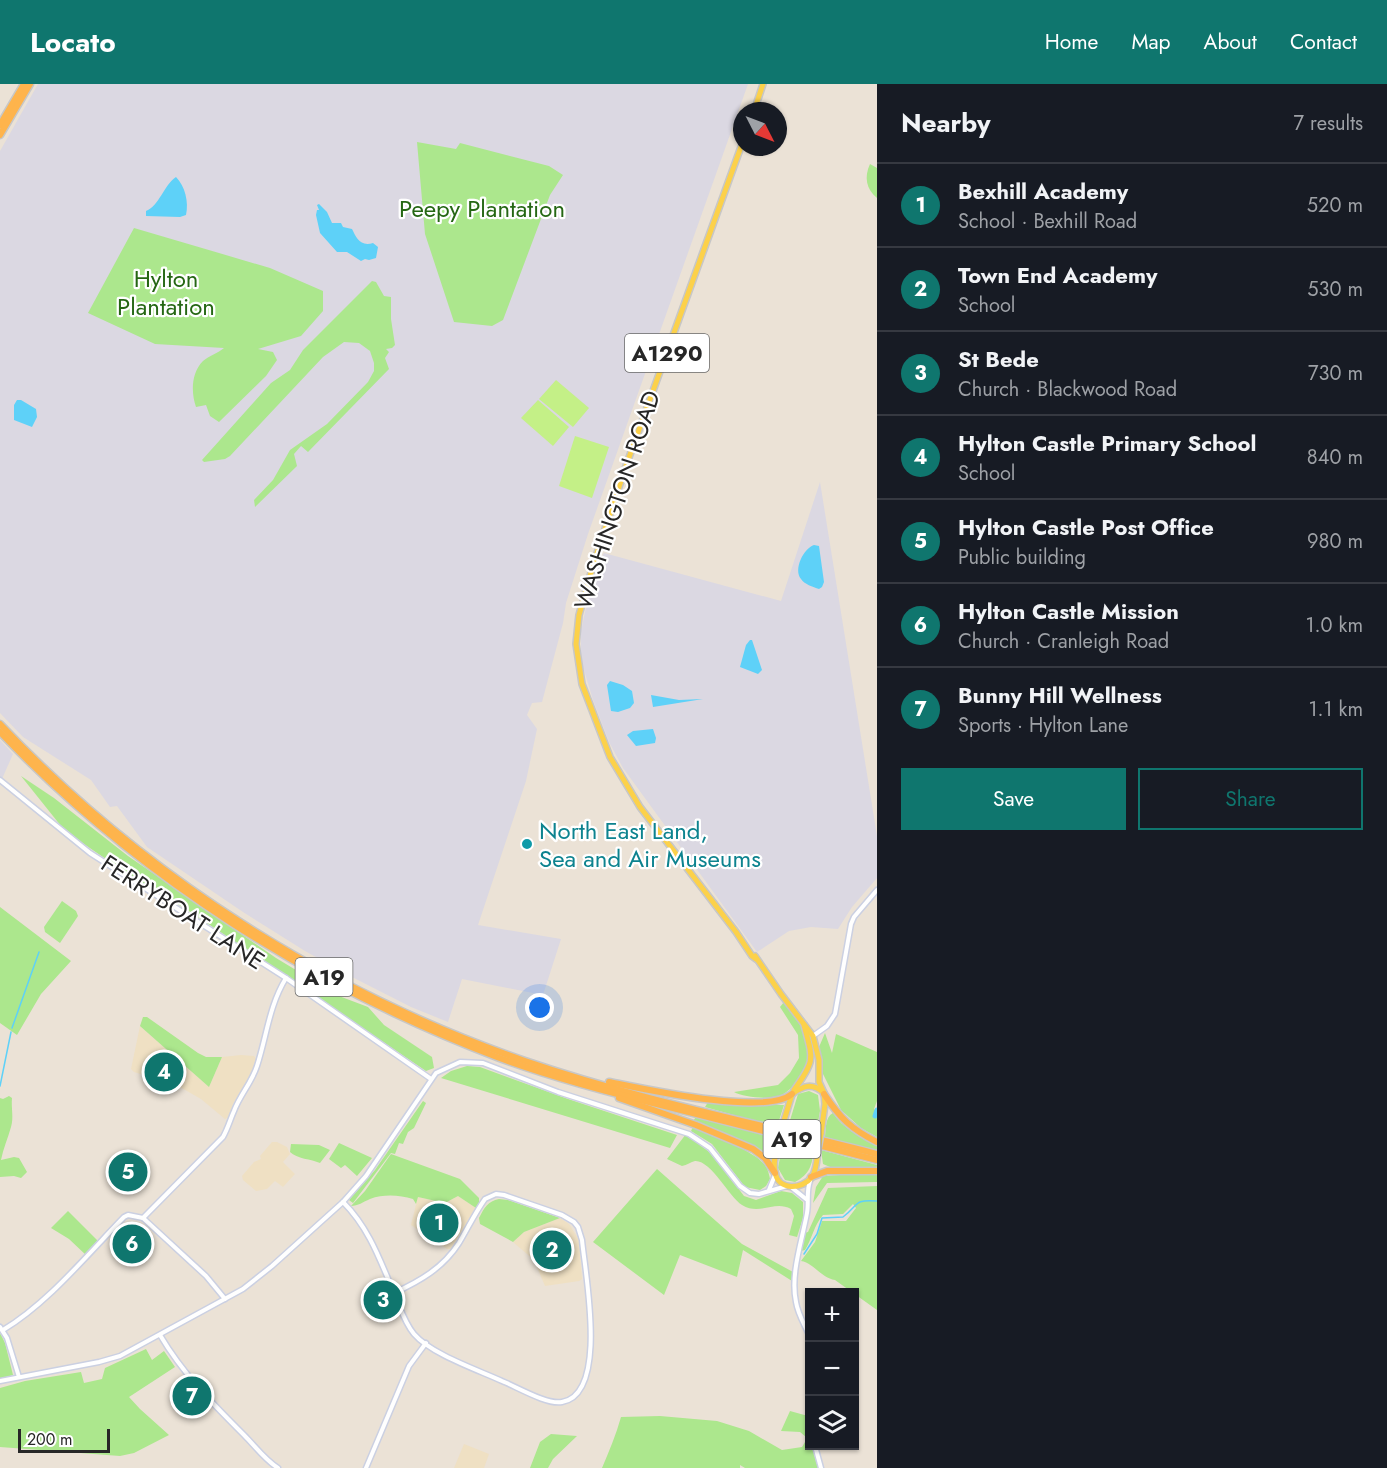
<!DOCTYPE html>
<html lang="en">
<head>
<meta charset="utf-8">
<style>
  :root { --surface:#171b24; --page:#242831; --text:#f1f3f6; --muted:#9ea1a6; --line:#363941; --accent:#0f766e }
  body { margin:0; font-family:Jost,sans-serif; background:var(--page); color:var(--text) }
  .controls { position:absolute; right:18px; bottom:18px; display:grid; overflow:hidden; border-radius:0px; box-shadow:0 2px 4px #0004 }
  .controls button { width:54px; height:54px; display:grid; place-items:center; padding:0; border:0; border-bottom:2px solid var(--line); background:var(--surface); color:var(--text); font:30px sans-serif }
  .compass { position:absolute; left:733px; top:18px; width:54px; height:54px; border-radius:50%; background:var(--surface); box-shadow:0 2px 4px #0004; rotate:132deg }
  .scale { position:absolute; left:18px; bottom:15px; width:92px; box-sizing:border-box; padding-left:6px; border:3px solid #272727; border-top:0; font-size:16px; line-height:21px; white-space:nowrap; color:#272727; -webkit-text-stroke:4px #fff; paint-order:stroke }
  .you { position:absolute; left:540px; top:924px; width:21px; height:21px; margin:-15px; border:4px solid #fff; border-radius:50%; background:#1a73e8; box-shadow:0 0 0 9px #1a73e833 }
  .badge { display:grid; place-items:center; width:39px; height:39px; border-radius:50%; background:var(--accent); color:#fff; font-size:20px; font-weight:700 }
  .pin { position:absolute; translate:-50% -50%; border:3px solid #fff; box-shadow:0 2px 6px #0006 }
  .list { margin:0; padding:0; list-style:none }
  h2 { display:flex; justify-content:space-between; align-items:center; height:78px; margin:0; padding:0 24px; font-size:26px }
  h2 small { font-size:20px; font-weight:400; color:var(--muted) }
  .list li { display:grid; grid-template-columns:39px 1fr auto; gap:18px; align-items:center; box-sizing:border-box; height:84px; padding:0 24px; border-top:2px solid var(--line) }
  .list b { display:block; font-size:22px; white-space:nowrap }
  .list p { margin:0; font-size:20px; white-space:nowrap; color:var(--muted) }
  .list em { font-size:20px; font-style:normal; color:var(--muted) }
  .actions { display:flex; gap:12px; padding:18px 24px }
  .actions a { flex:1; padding:14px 0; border:2px solid var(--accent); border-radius:0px; text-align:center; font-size:21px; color:var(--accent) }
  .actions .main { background:var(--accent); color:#fff }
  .icon { flex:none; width:33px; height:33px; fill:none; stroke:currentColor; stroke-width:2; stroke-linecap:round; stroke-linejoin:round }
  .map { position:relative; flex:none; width:877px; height:1384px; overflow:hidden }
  header { display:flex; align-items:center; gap:36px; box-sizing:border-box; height:84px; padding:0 30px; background:var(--accent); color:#fff }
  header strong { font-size:28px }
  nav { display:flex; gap:33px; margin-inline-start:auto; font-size:21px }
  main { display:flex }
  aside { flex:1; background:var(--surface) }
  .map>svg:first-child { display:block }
  .industrial { fill:#dbd8e2 }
  .education { fill:#efe0c3 }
  .green { fill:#ace78d }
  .pitch { fill:#c4f087 }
  .water { fill:#5ed1f8 }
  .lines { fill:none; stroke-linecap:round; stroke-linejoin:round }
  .stream { stroke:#5ed1f8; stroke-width:1.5 }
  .river { stroke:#5ed1f8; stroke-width:5 }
  .tertiary-casing { stroke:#cbd0e2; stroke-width:7 }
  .primary-casing { stroke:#c7c7c7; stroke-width:8 }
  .trunk-casing { stroke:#c7c7c7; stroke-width:9 }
  .tertiary { stroke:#fff; stroke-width:4 }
  .primary { stroke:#fcd14a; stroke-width:5 }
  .trunk { stroke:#feb44c; stroke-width:6 }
  .primary-bridge-casing { stroke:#c7c7c7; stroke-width:8; stroke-linecap:butt }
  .primary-bridge { stroke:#fcd14a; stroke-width:5 }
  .culture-dot { fill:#0f9aa8; stroke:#fff; stroke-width:2 }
  .labels { text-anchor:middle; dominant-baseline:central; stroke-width:4.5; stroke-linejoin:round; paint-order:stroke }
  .shield { fill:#fff; stroke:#686868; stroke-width:1.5 }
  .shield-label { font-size:22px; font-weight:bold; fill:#272727 }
  .park-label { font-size:24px; fill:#256713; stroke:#fff }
  .street-label { font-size:24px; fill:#272727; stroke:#fff }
  .culture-label { font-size:24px; fill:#0d838f; stroke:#fff; text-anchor:start }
</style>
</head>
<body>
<header>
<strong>Locato</strong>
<nav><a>Home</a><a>Map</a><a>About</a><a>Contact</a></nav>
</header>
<main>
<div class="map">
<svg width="877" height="1384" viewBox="0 0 877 1384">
  <rect width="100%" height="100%" fill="#ebe2d6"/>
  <!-- industrial -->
  <g class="industrial">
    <path d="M38 0H748L588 450 566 519 563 539 542 618 532 619 527 631 537 645 526 697 478 841 561 855 543 911 462 895 448 938 411 923 352 893 305 867 243 828 147 763 117 722 110 723 91 696 23 653 0 629V67Z"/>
    <path d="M820 398 877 752V794L852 823 838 845 811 843 789 847 757 868 623 684 609 658 593 616 581 576V547L593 491 604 469 781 517Z"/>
    <path d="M0 656 13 670 2 695 0 694Z"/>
  </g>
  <!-- education -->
  <g class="education">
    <path d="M140 942 209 1003 222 973 241 971 254 972 256 975 252 989 233 1020 229 1033 225 1035 201 1015 180 1003 134 988 131 985Z"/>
    <path d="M272 1058H277L287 1063 290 1070 283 1078 295 1090 283 1103 275 1097 267 1105 256 1107 243 1096 242 1092 254 1078 261 1075 260 1072Z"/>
    <path d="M458 1112 476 1124 451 1165H447L411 1141 418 1113 445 1119Z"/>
    <path d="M560 1134 569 1140 579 1156 582 1195 579 1197 545 1202 534 1176 513 1158 524 1148Z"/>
    <path d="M464 1360 489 1370 484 1384H454Z"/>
  </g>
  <!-- green -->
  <g class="green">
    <path d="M417 58 456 65 460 59 549 82 563 91 550 111 503 236 492 242 454 238 425 150Z"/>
    <path d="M870 80 877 84V114C866 105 864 93 870 80Z"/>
    <path d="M134 144 270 184 323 207V227L301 252 258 265 273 268 277 276 266 292 219 338 210 332 206 321 196 323C191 309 191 289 203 277 209 272 218 269 224 264L155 260 88 229Z"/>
    <path d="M372 197 376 198 384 212 391 213V235L395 261 392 264 386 265 389 268 385 274 389 285 308 368 301 362 294 370 297 382 255 423 254 416 273 396 290 366 327 340 368 298 374 287V279L370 267 359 259 344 258 323 273 230 372 225 375 204 378 202 376 271 299 290 286 303 266Z"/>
    <path d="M21 692 54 714 128 772 276 874 339 912 368 923 384 941 432 973 434 984 426 987 265 878 186 825 138 797 65 747Z"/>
    <path d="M62 817 76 827 78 832 60 859 45 848 44 843Z"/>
    <path d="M0 823 71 877 41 910 17 951 0 939Z"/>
    <path d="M784 918C795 933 811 951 809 972 807 987 794 1005 780 1012 771 1016 743 1013 734 1008L778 1001 790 989 799 974 798 951 780 923Z"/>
    <path d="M143 933H147L198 969 206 973H222L209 1003 140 942Z"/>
    <path d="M825 949 832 969 836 950 877 968V1017L874 1025 877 1029V1053L861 1044 841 1026 823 990 819 963Z"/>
    <path d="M467 982 480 983 568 1015 677 1051 670 1064 441 994 451 987Z"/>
    <path d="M809 1007 818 1011 820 1027 816 1050 788 1043 798 1010Z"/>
    <path d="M9 1012 12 1014C11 1024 14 1034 11 1043 8 1054 3 1065 1 1076L14 1073 19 1074 27 1088 21 1094 14 1092 0 1093V1014L3 1015Z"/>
    <path d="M423 1017 426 1019 414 1044 408 1048 403 1060 399 1059 395 1070 391 1069 353 1119 349 1116 375 1086Z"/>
    <path d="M708 1018 726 1021H784L777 1043 705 1023Z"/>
    <path d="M833 1029C842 1044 861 1053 877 1061V1067L825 1053C826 1045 825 1033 833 1029Z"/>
    <path d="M696 1033 774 1054 771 1080 768 1074 693 1037Z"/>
    <path d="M693 1043C710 1051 750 1065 762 1078 767 1082 769 1089 770 1095L766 1102 760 1106 745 1103 712 1060 691 1047Z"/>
    <path d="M686 1050 713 1071 744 1112 756 1116 781 1107 792 1109 803 1118V1134L797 1153 789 1151 794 1132 791 1125C774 1116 760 1132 742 1121 729 1113 711 1076 695 1077 691 1078 687 1081 682 1082L667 1075Z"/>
    <path d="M783 1057 814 1065C812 1081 810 1090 795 1098L785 1096 778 1084Z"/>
    <path d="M339 1059 372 1074 357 1092 345 1081 341 1084 329 1075Z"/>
    <path d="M291 1060 319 1061 330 1066 320 1079C311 1075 297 1075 290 1068Z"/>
    <path d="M821 1066 877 1081V1084L830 1083 823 1080Z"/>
    <path d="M391 1070 460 1095 479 1114V1119L476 1124 458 1112 445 1119 418 1113 416 1120 413 1115C399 1111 384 1110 370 1115 363 1118 358 1122 351 1122L365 1107Z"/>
    <path d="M657 1085 742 1160 793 1188 792 1197 743 1166 737 1193 680 1171 664 1211 593 1158Z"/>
    <path d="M840 1091H877V1098L827 1099 813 1119 816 1103 823 1092Z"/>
    <path d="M877 1102V1226L835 1196C821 1194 814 1179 801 1177L815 1158 822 1137H846L856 1124 853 1120 843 1130 823 1131C814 1141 812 1155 805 1166L801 1167 804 1149 808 1148 828 1104Z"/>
    <path d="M499 1115 508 1116 560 1134 524 1148 513 1158 480 1140 479 1134C484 1124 488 1117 499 1115Z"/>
    <path d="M68 1127 99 1158 87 1172 69 1155 51 1144Z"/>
    <path d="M0 1249 5 1259 13 1291 0 1295Z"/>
    <path d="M146 1265 152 1276 164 1267 175 1283 129 1313 140 1325 169 1351 134 1369 120 1372 0 1363V1304L25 1297 81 1288 84 1299 102 1295 105 1284Z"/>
    <path d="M790 1327 808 1332 810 1362H812L818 1384H745L740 1381V1384H602C609 1367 616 1351 621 1333L660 1332 717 1337 749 1347 782 1366 802 1363 805 1358 806 1353 800 1348 781 1347Z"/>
    <path d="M551 1350 577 1352 553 1375 548 1384H530L540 1358Z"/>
  </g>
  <!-- pitch -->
  <g class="pitch">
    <path d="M556 296 589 324 573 343 539 315Z"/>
    <path d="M538 316 569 343 553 362 521 334Z"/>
    <path d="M575 352 609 363 592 414 559 402Z"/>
  </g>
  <!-- water -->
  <g class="water">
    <path d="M176 93C185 102 189 118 186 131L180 133 146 132V127C160 121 163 102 176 93Z"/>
    <path d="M319 120 327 128 332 139H341L343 143 352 145C356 153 360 163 373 159L378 163 376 174 369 176 365 175 361 177 347 168H337L320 149 316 131 317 126H319L317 121Z"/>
    <path d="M17 316H21L36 325 37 333 32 343 14 336V321Z"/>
    <path d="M814 461 819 462 824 498 822 503 819 505C813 503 804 500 801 495 793 485 804 464 814 461Z"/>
    <path d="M750 556H752L762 586 758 590 740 583 746 561Z"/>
    <path d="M610 597 623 601 632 607 634 619 630 624 618 628 611 627 607 601Z"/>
    <path d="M651 611 679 616 703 615 653 623Z"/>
    <path d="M653 645 656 654 655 659 636 662 627 651 633 647Z"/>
  </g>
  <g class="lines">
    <!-- stream -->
    <g class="stream">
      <path d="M12 944 39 868"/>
      <path d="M0 1002 11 948"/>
      <path d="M804 1170 817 1150 822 1134 843 1133C859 1121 853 1115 877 1117"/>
    </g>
    <!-- river -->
    <path class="river" d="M875 1032 877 1026"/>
    <!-- tertiary casing -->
    <g class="tertiary-casing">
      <g id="tertiary">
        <path d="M0 696 90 769 286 894 431 995"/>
        <path d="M813 952 827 942 835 930 851 840 854 833 877 806"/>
        <path d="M791 1103 806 1115"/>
        <path d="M769 1106 775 1091"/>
        <path d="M343 1118C369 1144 380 1176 394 1209 400 1223 404 1238 414 1250 431 1270 478 1286 502 1297 517 1303 547 1321 562 1318 609 1310 585 1189 582 1156L578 1143 574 1138 562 1131 504 1111 496 1110 485 1115C475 1129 468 1144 459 1159 443 1184 420 1197 394 1209"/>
        <path d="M143 1134 223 1053C228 1044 230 1036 234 1027 240 1011 252 998 257 982 267 951 269 922 286 894"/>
        <path d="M143 1134 206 1192 225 1215"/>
        <path d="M0 1243 7 1254 19 1293"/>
        <path d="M3 1246C48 1219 86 1172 124 1133L128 1131 143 1134"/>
        <path d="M160 1251C183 1290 212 1319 244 1351 255 1362 265 1376 278 1384"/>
        <path d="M810 1253C805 1241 798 1231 796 1218 790 1190 802 1157 807 1129 809 1118 806 1108 810 1097"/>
        <path d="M0 1297 99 1278 120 1272 243 1205 272 1182 343 1118 366 1092 436 989 460 978 483 979 558 1008 689 1050 710 1064 740 1102 750 1109 759 1110 787 1102"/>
        <path d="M815 1362 821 1384"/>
        <path d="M366 1384 409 1282 426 1259"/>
      </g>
    </g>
    <!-- primary casing -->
    <g class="primary-casing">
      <g id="primary">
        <path d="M754 27 763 0"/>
        <path d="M742 60 627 379 594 478 579 531 576 560 582 600 610 673 640 723 736 848 752 872 756 875"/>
        <path d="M755 872 781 910 813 952 819 976V998L824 1009"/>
        <path d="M794 1006C816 976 813 975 804 941"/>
        <path d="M783 1040 792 1010C803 1002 812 998 824 1009L825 1020 821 1050"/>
        <path d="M779 1055C777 1065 772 1078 775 1088 778 1107 802 1106 812 1093 817 1085 817 1074 818 1065"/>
      </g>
    </g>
    <!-- trunk casing -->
    <g class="trunk-casing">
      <g id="trunk">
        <path d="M0 41 24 0"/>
        <path d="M0 51 30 0"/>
        <path d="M0 640C143 791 328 909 525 977 639 1016 760 1040 877 1070"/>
        <path d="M0 648C137 792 311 902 497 973 553 994 611 1009 669 1023 738 1041 808 1058 877 1076"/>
        <path d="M609 998C644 1005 766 1032 792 1010"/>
        <path d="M824 1010C840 1034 851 1045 877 1058"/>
        <path d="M619 1014 696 1041 753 1065 765 1074 775 1089"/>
        <path d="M811 1093 827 1087H877"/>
      </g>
    </g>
    <!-- tertiary -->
    <use href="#tertiary" class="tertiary"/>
    <!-- primary -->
    <use href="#primary" class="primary"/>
    <!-- trunk -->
    <use href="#trunk" class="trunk"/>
    <!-- primary-bridge casing -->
    <g class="primary-bridge-casing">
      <g id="primary-bridge">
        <path d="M779 1055 783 1040"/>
        <path d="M818 1065 821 1050"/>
      </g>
    </g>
    <!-- primary-bridge -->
    <use href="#primary-bridge" class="primary-bridge"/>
  </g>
  <!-- markers -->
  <circle class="culture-dot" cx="527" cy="760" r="6"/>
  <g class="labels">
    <!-- shield labels -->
    <g class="shield">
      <rect x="625" y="250" width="84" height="38" rx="4.5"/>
      <rect x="295.5" y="874" width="57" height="38" rx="4.5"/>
      <rect x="763.5" y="1036" width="57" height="38" rx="4.5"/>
    </g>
    <g class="shield-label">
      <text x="667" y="269">A1290</text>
      <text x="324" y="893">A19</text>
      <text x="792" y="1055">A19</text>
    </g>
    <!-- park labels -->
    <g class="park-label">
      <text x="482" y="124">Peepy Plantation</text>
      <text x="166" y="194">Hylton<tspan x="166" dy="28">Plantation</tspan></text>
    </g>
    <!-- street labels -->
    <g class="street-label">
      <text transform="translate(617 416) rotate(-72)">WASHINGTON ROAD</text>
      <text transform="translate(183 828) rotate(33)">FERRYBOAT LANE</text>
    </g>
    <!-- culture labels -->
    <g class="culture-label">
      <text x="539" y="746">North East Land,<tspan x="539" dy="28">Sea and Air Museums</tspan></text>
    </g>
  </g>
</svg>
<div class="controls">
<button>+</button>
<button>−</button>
<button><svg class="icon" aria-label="layers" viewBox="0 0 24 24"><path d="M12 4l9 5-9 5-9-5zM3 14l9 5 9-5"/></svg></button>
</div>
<svg class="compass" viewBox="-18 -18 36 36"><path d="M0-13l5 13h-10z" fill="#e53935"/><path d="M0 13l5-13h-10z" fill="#9ea1a6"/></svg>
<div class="scale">200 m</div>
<div class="you"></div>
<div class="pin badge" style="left:439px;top:1139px">1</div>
<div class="pin badge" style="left:552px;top:1166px">2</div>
<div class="pin badge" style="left:383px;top:1216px">3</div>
<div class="pin badge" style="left:164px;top:988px">4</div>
<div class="pin badge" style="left:128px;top:1088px">5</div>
<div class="pin badge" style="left:132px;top:1160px">6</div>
<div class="pin badge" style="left:192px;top:1312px">7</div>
</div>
<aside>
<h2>Nearby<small>7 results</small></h2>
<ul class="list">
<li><span class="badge">1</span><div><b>Bexhill Academy</b><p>School · Bexhill Road</p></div><em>520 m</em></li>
<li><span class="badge">2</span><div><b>Town End Academy</b><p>School</p></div><em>530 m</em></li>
<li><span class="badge">3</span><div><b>St Bede</b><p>Church · Blackwood Road</p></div><em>730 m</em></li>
<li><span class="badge">4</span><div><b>Hylton Castle Primary School</b><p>School</p></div><em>840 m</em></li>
<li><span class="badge">5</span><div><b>Hylton Castle Post Office</b><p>Public building</p></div><em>980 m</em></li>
<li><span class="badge">6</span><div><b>Hylton Castle Mission</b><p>Church · Cranleigh Road</p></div><em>1.0 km</em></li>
<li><span class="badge">7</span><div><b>Bunny Hill Wellness</b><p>Sports · Hylton Lane</p></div><em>1.1 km</em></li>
</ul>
<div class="actions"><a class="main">Save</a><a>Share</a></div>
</aside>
</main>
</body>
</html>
